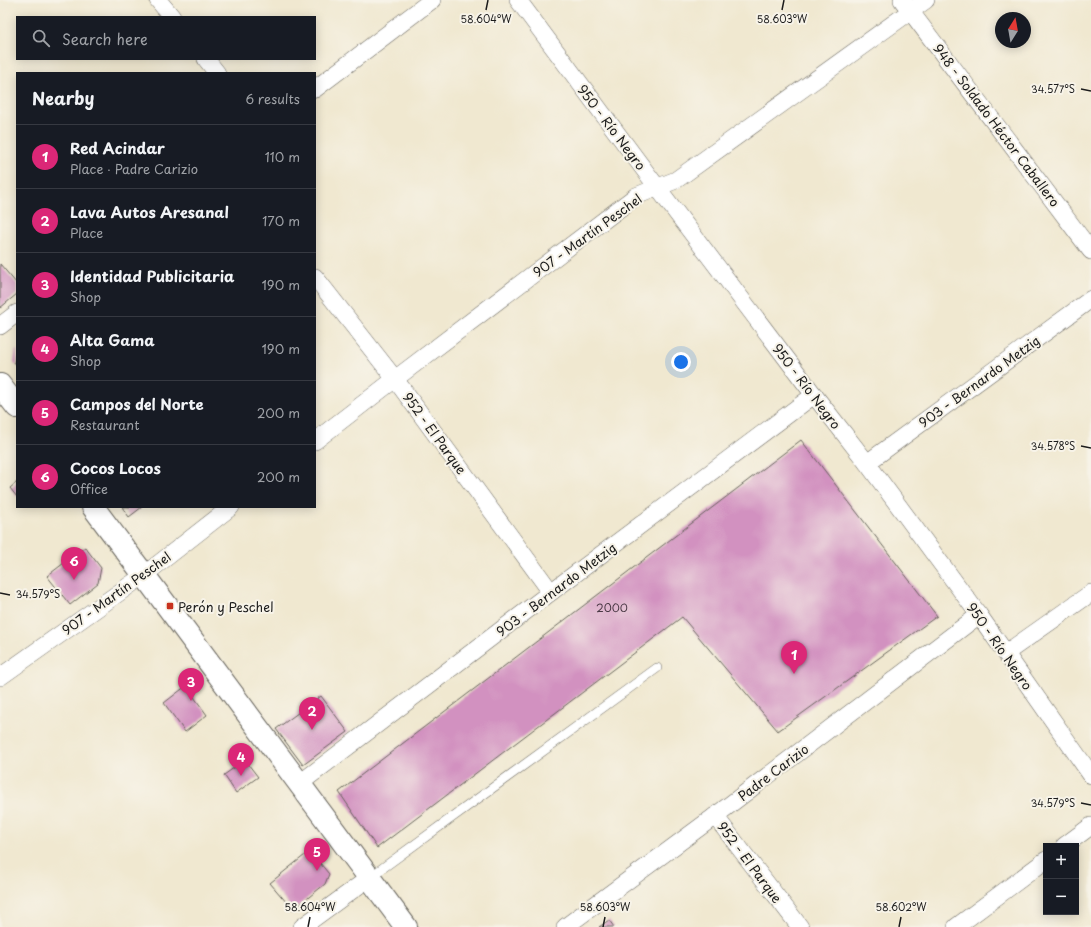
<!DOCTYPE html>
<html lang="en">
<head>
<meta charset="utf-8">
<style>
  :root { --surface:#171b24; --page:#20242c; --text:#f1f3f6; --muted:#9ea1a6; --line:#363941; --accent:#db2777 }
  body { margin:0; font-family:"Playpen Sans",sans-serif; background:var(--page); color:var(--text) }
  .controls { position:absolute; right:12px; bottom:12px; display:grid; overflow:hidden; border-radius:0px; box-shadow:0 2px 10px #0003 }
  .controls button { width:36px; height:36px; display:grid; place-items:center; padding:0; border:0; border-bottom:1px solid var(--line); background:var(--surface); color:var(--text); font:20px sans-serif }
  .compass { position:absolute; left:995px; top:12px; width:36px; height:36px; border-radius:50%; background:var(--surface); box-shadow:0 2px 10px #0003; rotate:11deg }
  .you { position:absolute; left:681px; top:362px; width:14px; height:14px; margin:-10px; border:3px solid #fff; border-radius:50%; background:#1a73e8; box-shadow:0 0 0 6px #1a73e833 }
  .badge { display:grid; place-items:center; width:26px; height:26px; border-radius:50%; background:var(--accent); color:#fff; font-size:13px; font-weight:700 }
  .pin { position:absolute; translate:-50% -33px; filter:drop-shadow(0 1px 2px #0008) }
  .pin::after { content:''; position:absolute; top:21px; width:14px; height:12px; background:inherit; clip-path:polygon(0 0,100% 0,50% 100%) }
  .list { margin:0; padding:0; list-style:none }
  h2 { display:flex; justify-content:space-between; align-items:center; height:52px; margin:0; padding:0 16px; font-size:17px }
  h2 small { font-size:13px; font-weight:400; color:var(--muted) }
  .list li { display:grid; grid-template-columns:26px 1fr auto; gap:12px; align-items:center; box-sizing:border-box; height:64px; padding:0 16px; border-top:1px solid var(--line) }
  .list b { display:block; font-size:15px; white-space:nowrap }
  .list p { margin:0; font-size:13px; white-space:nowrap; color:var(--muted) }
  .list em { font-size:13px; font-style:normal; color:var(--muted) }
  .icon { flex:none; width:22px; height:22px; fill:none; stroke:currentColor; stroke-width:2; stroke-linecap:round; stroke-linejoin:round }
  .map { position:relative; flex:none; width:1091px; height:927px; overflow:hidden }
  .search { position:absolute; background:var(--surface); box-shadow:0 2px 10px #0003; left:16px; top:16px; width:300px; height:44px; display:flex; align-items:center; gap:10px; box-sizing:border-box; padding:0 14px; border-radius:0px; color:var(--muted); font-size:15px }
  .panel { position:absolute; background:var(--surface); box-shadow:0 2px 10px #0003; left:16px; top:72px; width:300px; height:436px; border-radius:0px }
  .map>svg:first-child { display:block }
  .building { fill:#d291c0 }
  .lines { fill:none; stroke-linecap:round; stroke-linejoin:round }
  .lane-casing { stroke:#66635b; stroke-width:10 }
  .street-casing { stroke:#66635b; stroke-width:18 }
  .secondary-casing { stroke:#66635b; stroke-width:24 }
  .lane { stroke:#fff; stroke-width:9 }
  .street { stroke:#fff; stroke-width:17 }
  .secondary { stroke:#fff; stroke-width:22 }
  .ticks { fill:none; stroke:#1c1c1c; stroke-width:1.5 }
  .poi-dot { fill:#c8321e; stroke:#f7f3e8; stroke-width:1.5 }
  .labels { text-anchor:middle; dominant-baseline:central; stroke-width:4; stroke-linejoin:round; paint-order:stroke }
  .number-label { font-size:11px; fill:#4a3945 }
  .street-label { font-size:13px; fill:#1c1c1c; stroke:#f7f3e8 }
  .poi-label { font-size:13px; fill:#1c1c1c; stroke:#f7f3e8; text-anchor:start }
  .ticks-label { font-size:10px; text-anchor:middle; fill:#1c1c1c; stroke:#f7f3e8; stroke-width:4; stroke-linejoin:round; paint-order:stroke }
</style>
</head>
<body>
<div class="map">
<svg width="1091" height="927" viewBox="0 0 1091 927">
  <rect width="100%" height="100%" fill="#f7f3e8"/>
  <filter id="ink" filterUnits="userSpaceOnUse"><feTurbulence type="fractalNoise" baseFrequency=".025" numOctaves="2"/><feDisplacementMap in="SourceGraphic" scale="8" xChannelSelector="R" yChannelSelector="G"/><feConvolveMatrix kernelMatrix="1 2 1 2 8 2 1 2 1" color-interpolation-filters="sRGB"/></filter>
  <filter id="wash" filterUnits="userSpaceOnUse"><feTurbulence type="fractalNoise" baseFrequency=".012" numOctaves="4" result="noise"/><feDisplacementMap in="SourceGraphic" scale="16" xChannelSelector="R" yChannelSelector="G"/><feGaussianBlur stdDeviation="0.9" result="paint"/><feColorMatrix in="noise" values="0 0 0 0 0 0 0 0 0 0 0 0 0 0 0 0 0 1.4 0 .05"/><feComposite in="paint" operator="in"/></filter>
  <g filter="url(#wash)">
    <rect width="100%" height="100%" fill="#f0e8d0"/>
    <g id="blocks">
      <!-- building -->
      <g class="building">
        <path d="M0 264 17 284V294L0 308Z"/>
        <path d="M16 350H17V366L14 362Z"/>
        <path d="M801 440 937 616 778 731 682 617 377 848 339 792Z"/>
        <path d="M17 482V497L10 488Z"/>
        <path d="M122 507H142L129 517Z"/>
        <path d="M85 547 101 568 98 583 70 605 47 576Z"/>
        <path d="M186 686 207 715 185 732 164 703Z"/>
        <path d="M321 696 348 732 303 765 276 729Z"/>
        <path d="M245 760 258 777 236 793 224 775Z"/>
        <path d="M310 851 329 874 325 884 293 910 270 883Z"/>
        <path d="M609 920 614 927H599Z"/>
      </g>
    </g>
  </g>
  <g filter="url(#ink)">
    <use href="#blocks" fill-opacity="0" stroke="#66635b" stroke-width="1"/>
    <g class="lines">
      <!-- lane casing -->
      <g class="lane-casing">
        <path id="lane" d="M369 878 657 668"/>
      </g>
      <!-- street casing -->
      <g class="street-casing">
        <g id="street">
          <path d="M158 0 172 17"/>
          <path d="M518 0 657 187 814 395 867 463 979 615 1091 775"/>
          <path d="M902 0 1091 251"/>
          <path d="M206 59 217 73"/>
          <path d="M315 89 432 0"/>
          <path d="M315 277 395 379 551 592"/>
          <path d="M0 326 17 313"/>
          <path d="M315 441 395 379 636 196 676 180 926 0"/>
          <path d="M867 463 1091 299"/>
          <path d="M1006 653 1091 593"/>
          <path d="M0 677 144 575 231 507"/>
          <path d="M299 784 551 592 814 395"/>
          <path d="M715 816 800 927"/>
          <path d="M1064 846 1091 826"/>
          <path d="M302 927 369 878"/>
          <path d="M565 927 715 816 979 615"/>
          <path d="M956 927 1046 860"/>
        </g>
      </g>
      <!-- secondary casing -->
      <g class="secondary-casing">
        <g id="secondary">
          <path d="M0 385 17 407"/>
          <path d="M93 507 144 575 406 927"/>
        </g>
      </g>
      <!-- lane -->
      <use href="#lane" class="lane"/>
      <!-- street -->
      <use href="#street" class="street"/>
      <!-- secondary -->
      <use href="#secondary" class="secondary"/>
    </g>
  </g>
  <!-- ticks -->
  <path class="ticks" d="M486 10 488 0M782 10 784 0M1081 89 1091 91M1081 446 1091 448M0 593 10 595M1081 803 1091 805M308 927 310 917M603 927 605 917M899 927 901 917"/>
  <!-- markers -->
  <rect class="poi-dot" x="166" y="602" width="8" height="8" rx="2"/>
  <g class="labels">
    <!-- number labels -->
    <g class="number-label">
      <text x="612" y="607">2000</text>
    </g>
    <!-- street labels -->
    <g class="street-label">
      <text transform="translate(997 125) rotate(53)">948 - Soldado Héctor Caballero</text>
      <text transform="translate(612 127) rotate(53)">950 - Río Negro</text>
      <text transform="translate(587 235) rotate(-36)">907 - Martín Peschel</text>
      <text transform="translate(979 381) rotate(-36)">903 - Bernardo Metzig</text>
      <text transform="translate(807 386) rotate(53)">950 - Río Negro</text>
      <text transform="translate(435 433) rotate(54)">952 - El Parque</text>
      <text transform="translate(556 589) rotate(-37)">903 - Bernardo Metzig</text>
      <text transform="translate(116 593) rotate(-36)">907 - Martín Peschel</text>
      <text transform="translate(1000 646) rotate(55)">950 - Río Negro</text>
      <text transform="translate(773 772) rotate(-37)">Padre Carizio</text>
      <text transform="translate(750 862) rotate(53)">952 - El Parque</text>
    </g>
    <!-- poi labels -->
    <g class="poi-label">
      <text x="178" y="606">Perón y Peschel</text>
    </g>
  </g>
  <g class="ticks-label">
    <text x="486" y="23">58.604°W</text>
    <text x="782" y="23">58.603°W</text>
    <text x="1053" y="93">34.577°S</text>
    <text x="1053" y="450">34.578°S</text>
    <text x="38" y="598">34.579°S</text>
    <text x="1053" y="807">34.579°S</text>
    <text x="310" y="911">58.604°W</text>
    <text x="605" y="911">58.603°W</text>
    <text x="901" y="911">58.602°W</text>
  </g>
</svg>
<div class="controls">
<button>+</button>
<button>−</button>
</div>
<svg class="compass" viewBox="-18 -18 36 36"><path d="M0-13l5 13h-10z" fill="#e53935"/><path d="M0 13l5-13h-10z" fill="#9ea1a6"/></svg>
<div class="you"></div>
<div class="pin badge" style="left:794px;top:674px">1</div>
<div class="pin badge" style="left:312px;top:730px">2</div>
<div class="pin badge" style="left:191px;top:701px">3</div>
<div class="pin badge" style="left:241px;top:776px">4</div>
<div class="pin badge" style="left:317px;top:871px">5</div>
<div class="pin badge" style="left:74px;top:580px">6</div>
<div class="search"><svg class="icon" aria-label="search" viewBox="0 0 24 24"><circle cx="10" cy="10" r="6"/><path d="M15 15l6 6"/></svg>Search here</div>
<section class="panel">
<h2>Nearby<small>6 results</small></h2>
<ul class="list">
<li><span class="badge">1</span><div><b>Red Acindar</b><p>Place · Padre Carizio</p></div><em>110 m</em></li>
<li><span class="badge">2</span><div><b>Lava Autos Aresanal</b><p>Place</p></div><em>170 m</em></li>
<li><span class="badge">3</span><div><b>Identidad Publicitaria</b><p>Shop</p></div><em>190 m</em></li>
<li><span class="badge">4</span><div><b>Alta Gama</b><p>Shop</p></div><em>190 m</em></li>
<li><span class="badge">5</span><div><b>Campos del Norte</b><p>Restaurant</p></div><em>200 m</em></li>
<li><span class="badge">6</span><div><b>Cocos Locos</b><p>Office</p></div><em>200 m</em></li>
</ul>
</section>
</div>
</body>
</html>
